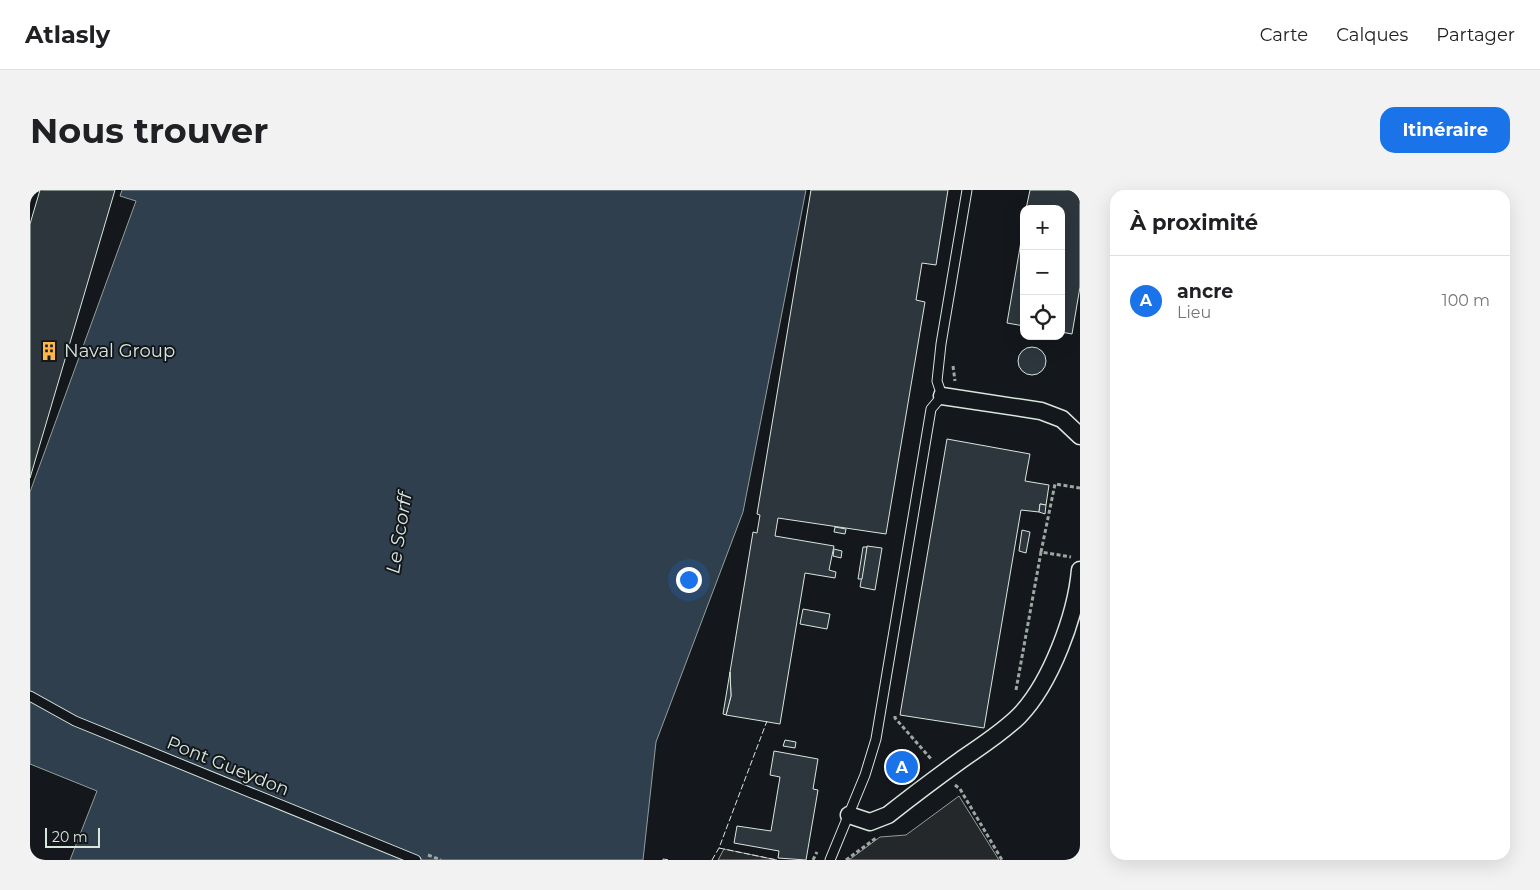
<!DOCTYPE html>
<html lang="fr">
<head>
<meta charset="utf-8">
<style>
  :root { --surface:#fff; --page:#f2f2f2; --text:#202124; --muted:#757577; --line:#e0e0e0; --accent:#1a73e8 }
  body { margin:0; font-family:Montserrat,sans-serif; background:var(--page); color:var(--text) }
  .controls { position:absolute; right:15px; top:15px; display:grid; overflow:hidden; border-radius:10px; box-shadow:0 5px 20px #0002 }
  .controls button { width:45px; height:45px; display:grid; place-items:center; padding:0; border:0; border-bottom:1px solid var(--line); background:var(--surface); color:var(--text); font:25px sans-serif }
  .scale { position:absolute; left:15px; bottom:12px; width:55px; box-sizing:border-box; padding-left:5px; border:2px solid #d8e6dc; border-top:0; font-size:14px; line-height:18px; white-space:nowrap; color:#d8e6dc; -webkit-text-stroke:4px #14181c; paint-order:stroke }
  .you { position:absolute; left:658px; top:389px; width:18px; height:18px; margin:-12px; border:4px solid #fff; border-radius:50%; background:#1a73e8; box-shadow:0 0 0 8px #1a73e833 }
  .badge { display:grid; place-items:center; width:32px; height:32px; border-radius:50%; background:var(--accent); color:#fff; font-size:16px; font-weight:700 }
  .pin { position:absolute; translate:-50% -50%; border:2px solid #fff; box-shadow:0 1px 5px #0006 }
  .list { margin:0; padding:0; list-style:none }
  h2 { display:flex; justify-content:space-between; align-items:center; height:65px; margin:0; padding:0 20px; font-size:21px }
  h2 small { font-size:16px; font-weight:400; color:var(--muted) }
  .list li { display:grid; grid-template-columns:32px 1fr auto; gap:15px; align-items:center; box-sizing:border-box; height:90px; padding:0 20px; border-top:1px solid var(--line) }
  .list b { display:block; font-size:19px; white-space:nowrap }
  .list p { margin:0; font-size:16px; white-space:nowrap; color:var(--muted) }
  .list em { font-size:16px; font-style:normal; color:var(--muted) }
  .icon { flex:none; width:28px; height:28px; fill:none; stroke:currentColor; stroke-width:2; stroke-linecap:round; stroke-linejoin:round }
  .map { position:relative; flex:none; width:1050px; height:670px; overflow:hidden; border-radius:15px }
  header { display:flex; align-items:center; gap:30px; box-sizing:border-box; height:70px; padding:0 25px; background:var(--surface); border-bottom:1px solid var(--line) }
  header strong { font-size:24px }
  nav { display:flex; gap:28px; margin-inline-start:auto; font-size:18px }
  .intro { display:flex; align-items:center; justify-content:space-between; box-sizing:border-box; height:120px; padding:0 30px }
  h1 { margin:0; font-size:35px }
  .button { padding:12px 22px; border-radius:15px; background:var(--accent); color:#fff; font-size:18px; font-weight:700 }
  main { display:flex; gap:30px; padding:0 30px }
  aside { flex:1; background:var(--surface); border-radius:15px; box-shadow:0 5px 20px #0002 }
  .map>svg:first-child { display:block }
  .parking { fill:#24282b; stroke:#939e99 }
  .water { fill:#2f3f4d; stroke:#939e99 }
  .building { fill:#2c363c; stroke:#d8e6dc }
  .lines { fill:none; stroke-linecap:round; stroke-linejoin:round }
  .lane-casing { stroke:#d8e6dc; stroke-width:11 }
  .street-casing { stroke:#d8e6dc; stroke-width:19 }
  .path { stroke:#9da8a2; stroke-width:3; stroke-dasharray:4 2.5; stroke-linecap:butt }
  .lane { stroke:#14181c; stroke-width:9 }
  .street { stroke:#14181c; stroke-width:16 }
  .fence { stroke:#d8e6dc; stroke-width:1; stroke-dasharray:6 2.5; stroke-linecap:butt }
  .labels { text-anchor:middle; dominant-baseline:central; stroke-width:4; stroke-linejoin:round; paint-order:stroke }
  .poi-label { font-size:18px; fill:#d8e6dc; stroke:#14181c; text-anchor:start }
  .street-label { font-size:18px; fill:#d8e6dc; stroke:#14181c }
  .water-label { font-size:19px; font-style:italic; fill:#d8e6dc; stroke:#14181c }
</style>
</head>
<body>
<header>
<strong>Atlasly</strong>
<nav><a>Carte</a><a>Calques</a><a>Partager</a></nav>
</header>
<div class="intro"><h1>Nous trouver</h1><a class="button">Itinéraire</a></div>
<main>
<div class="map">
<svg width="1050" height="670" viewBox="0 0 1050 670">
  <rect width="100%" height="100%" fill="#14181c"/>
  <!-- parking -->
  <g class="parking">
    <path d="M929 606 969 670H819L850 647 876 645Z"/>
    <path d="M694 659 747 670H688Z"/>
  </g>
  <!-- water -->
  <path class="water" d="M92 0H776L713 322 626 552 613 670H40L67 601 0 574V302L106 11 90 6Z"/>
  <!-- building -->
  <g class="building">
    <path d="M10 0H85L0 288V34Z"/>
    <path d="M781 0H918L906 75 892 73 886 110 895 112 856 344 748 328 745 346 804 356 799 380 806 382 805 388 775 383 750 534 696 525 701 506 700 482 723 342 727 343 730 325 727 324Z"/>
    <path d="M1000 0H1050V97L1042 144 1031 142V19H996Z"/>
    <path d="M994 34V136L977 133Z"/>
    <circle cx="1002" cy="171" r="14"/>
    <path d="M917 249 1000 264 995 291 1019 295 1016 315 1010 314 1009 322 991 320 954 538 870 525Z"/>
    <path d="M1010 314 1016 315 1015 324 1009 322Z"/>
    <path d="M805 337 816 339 815 344 804 342Z"/>
    <path d="M992 340 1000 342 996 363 989 361Z"/>
    <path d="M837 356 852 358 845 400 830 397Z"/>
    <path d="M833 357H837L832 389H828Z"/>
    <path d="M804 359 812 361 811 368 803 366Z"/>
    <path d="M773 419 800 424 797 439 770 434Z"/>
    <path d="M700 482 701 506 696 525 693 524Z"/>
    <path d="M755 550 766 552 765 558 753 556Z"/>
    <path d="M744 561 788 569 783 599 788 600 776 670 748 668 749 661 704 653 707 636 741 641 750 587 740 585Z"/>
  </g>
  <g class="lines">
    <!-- lane casing -->
    <g class="lane-casing">
      <g id="lane">
        <path d="M0 506 45 531 386 670"/>
        <path d="M800 670 835 585 846 549 901 219 912 206 907 191 911 154 937 0"/>
      </g>
    </g>
    <!-- street casing -->
    <g class="street-casing">
      <g id="street">
        <path d="M912 206 1011 221 1032 229 1050 246"/>
        <path d="M819 625 840 632 858 625C882 606 906 588 931 570 951 556 972 543 989 526 1021 493 1046 425 1050 380"/>
      </g>
    </g>
    <!-- path -->
    <g class="path">
      <path d="M923 176 925 191"/>
      <path d="M1011 362 1025 294 1050 298"/>
      <path d="M986 500 1011 362 1041 367"/>
      <path d="M865 526V528L902 570"/>
      <path d="M925 595 930 599 972 670"/>
      <path d="M398 665 411 670"/>
      <path d="M783 670 787 662"/>
      <path d="M816 670 846 648"/>
    </g>
    <!-- lane -->
    <use href="#lane" class="lane"/>
    <!-- street -->
    <use href="#street" class="street"/>
    <!-- fence -->
    <g class="fence">
      <path d="M689 658 747 670"/>
      <path d="M633 670V669L640 670"/>
      <path d="M682 670 689 658 737 531"/>
    </g>
  </g>
  <!-- icons -->
  <defs>
    <g id="building-bare" transform="scale(1.5)"><path d="M-4-6H4V6H1V3H-1V6H-4ZM-2.5-4.3h1.7v1.8h-1.7ZM.8-4.3h1.7v1.8H.8ZM-2.5-1h1.7V.8h-1.7ZM.8-1h1.7V.8H.8Z" fill="#ffb74d" stroke="#14181c" stroke-width="2.5" paint-order="stroke"/></g>
  </defs>
  <g fill-rule="evenodd">
    <use href="#building-bare" x="19" y="161"/>
  </g>
  <g class="labels">
    <!-- poi labels -->
    <g class="poi-label">
      <text x="34" y="161">Naval Group</text>
    </g>
    <!-- street labels -->
    <g class="street-label">
      <text transform="translate(198 576) rotate(22)">Pont Gueydon</text>
    </g>
    <!-- water labels -->
    <g class="water-label">
      <text transform="translate(369 343) rotate(-81)">Le Scorff</text>
    </g>
  </g>
</svg>
<div class="controls">
<button>+</button>
<button>−</button>
<button><svg class="icon" aria-label="locate" viewBox="0 0 24 24"><circle cx="12" cy="12" r="6"/><path d="M12 2v4M12 18v4M2 12h4M18 12h4"/></svg></button>
</div>
<div class="scale">20 m</div>
<div class="you"></div>
<div class="pin badge" style="left:872px;top:577px">A</div>
</div>
<aside>
<h2>À proximité<small></small></h2>
<ul class="list">
<li><span class="badge">A</span><div><b>ancre</b><p>Lieu</p></div><em>100 m</em></li>
</ul>
</aside>
</main>
</body>
</html>
